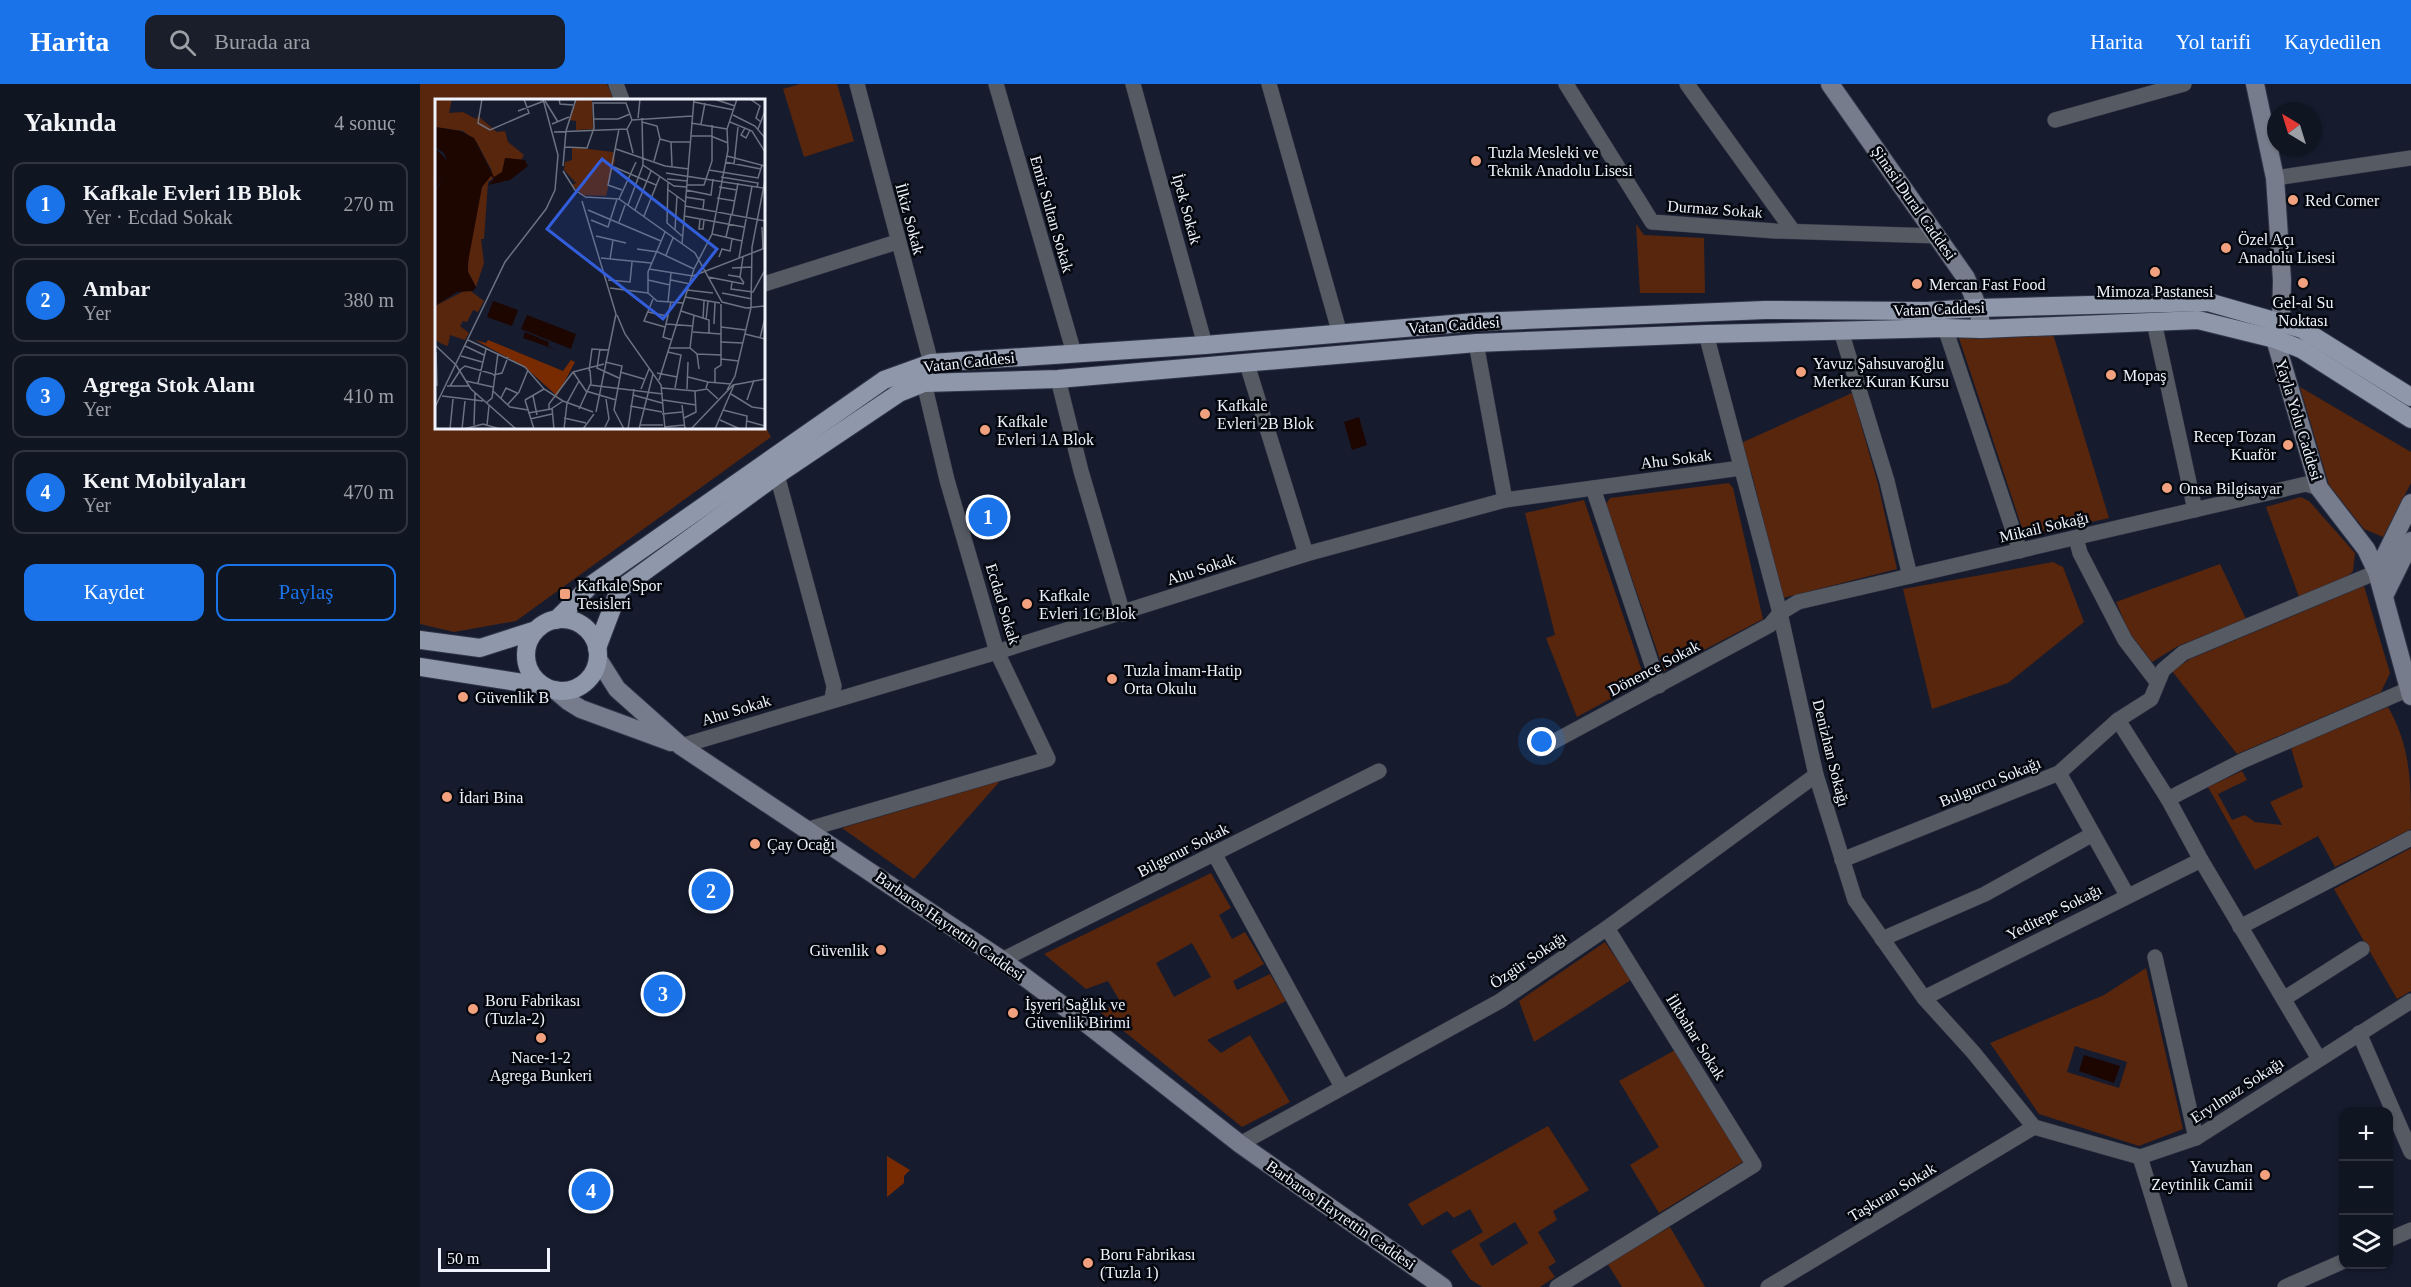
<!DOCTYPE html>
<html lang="tr">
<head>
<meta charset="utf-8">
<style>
  :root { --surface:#101522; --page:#191e2a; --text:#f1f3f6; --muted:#9c9fa5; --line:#303440; --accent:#1a73e8 }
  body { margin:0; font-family:"Times New Roman",serif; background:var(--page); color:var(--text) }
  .controls { position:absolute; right:18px; bottom:18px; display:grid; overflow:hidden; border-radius:12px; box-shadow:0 2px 4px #0004 }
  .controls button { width:54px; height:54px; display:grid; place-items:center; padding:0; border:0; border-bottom:2px solid var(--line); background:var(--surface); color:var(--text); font:30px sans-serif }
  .compass { position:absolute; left:1847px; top:18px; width:54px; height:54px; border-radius:50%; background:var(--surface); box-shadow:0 2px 4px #0004; rotate:322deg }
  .scale { position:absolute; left:18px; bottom:15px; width:112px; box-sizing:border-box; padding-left:6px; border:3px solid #eff3fd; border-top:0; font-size:16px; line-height:21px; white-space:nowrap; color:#eff3fd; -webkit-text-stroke:4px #05070e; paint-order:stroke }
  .you { position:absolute; left:1122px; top:658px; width:21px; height:21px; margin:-15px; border:4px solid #fff; border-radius:50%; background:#1a73e8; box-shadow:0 0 0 9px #1a73e833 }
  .badge { display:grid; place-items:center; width:39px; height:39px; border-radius:50%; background:var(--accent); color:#fff; font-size:20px; font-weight:700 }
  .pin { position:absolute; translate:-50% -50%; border:3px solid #fff; box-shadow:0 2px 6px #0006 }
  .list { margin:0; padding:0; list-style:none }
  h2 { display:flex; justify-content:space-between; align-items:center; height:78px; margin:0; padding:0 24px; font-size:26px }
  h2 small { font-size:20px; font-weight:400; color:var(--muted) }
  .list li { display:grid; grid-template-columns:39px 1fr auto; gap:18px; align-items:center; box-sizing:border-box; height:84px; margin:0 12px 12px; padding:0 12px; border:2px solid var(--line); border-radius:12px }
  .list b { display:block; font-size:22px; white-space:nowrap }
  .list p { margin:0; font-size:20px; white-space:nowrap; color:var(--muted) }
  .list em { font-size:20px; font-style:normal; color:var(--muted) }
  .actions { display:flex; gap:12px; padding:18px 24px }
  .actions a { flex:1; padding:14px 0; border:2px solid var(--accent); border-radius:12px; text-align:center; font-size:21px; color:var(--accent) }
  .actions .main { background:var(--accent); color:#fff }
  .icon { flex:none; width:33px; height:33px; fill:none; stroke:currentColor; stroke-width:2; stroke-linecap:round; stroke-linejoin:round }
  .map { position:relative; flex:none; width:1991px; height:1203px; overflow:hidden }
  header { display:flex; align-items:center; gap:36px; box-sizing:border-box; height:84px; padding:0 30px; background:var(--accent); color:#fff }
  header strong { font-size:28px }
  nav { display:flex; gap:33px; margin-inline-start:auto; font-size:21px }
  .search { width:420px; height:54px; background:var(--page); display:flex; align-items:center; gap:15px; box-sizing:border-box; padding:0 21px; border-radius:12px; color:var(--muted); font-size:22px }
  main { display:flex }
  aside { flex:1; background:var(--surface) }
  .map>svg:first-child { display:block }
  .green { fill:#58250d; fill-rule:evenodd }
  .forest { fill:#782b00 }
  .water { fill:#1d0500 }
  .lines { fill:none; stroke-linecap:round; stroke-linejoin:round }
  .street-casing { stroke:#303647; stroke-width:16 }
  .secondary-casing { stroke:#303647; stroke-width:20 }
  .primary-casing { stroke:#303647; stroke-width:20 }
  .street { stroke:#565a63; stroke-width:15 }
  .secondary { stroke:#767c8b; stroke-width:18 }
  .primary { stroke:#8f97ab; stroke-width:18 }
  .poi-dot { fill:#f2a17e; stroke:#05070e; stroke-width:2 }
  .labels { text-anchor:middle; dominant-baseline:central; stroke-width:5; stroke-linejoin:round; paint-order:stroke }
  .poi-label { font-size:16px; fill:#eff3fd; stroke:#05070e; text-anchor:start }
  .street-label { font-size:16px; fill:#eff3fd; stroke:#05070e }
  .inset-road { fill:none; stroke:#6d7281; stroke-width:1.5 }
  .view { fill:#325edc; fill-opacity:0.15; stroke:#325edc; stroke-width:3 }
  .inset-edge { fill:none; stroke:#eff3fd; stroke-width:3 }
</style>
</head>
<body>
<header>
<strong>Harita</strong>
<div class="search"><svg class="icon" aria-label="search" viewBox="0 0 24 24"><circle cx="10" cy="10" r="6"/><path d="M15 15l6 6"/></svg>Burada ara</div>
<nav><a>Harita</a><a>Yol tarifi</a><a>Kaydedilen</a></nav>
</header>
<main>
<aside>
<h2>Yakında<small>4 sonuç</small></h2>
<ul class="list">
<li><span class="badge">1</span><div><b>Kafkale Evleri 1B Blok</b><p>Yer · Ecdad Sokak</p></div><em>270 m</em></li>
<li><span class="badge">2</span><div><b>Ambar</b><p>Yer</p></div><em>380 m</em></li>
<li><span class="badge">3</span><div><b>Agrega Stok Alanı</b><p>Yer</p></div><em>410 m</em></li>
<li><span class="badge">4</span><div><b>Kent Mobilyaları</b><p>Yer</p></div><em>470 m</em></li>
</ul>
<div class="actions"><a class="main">Kaydet</a><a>Paylaş</a></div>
</aside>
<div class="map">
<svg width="1991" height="1203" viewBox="0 0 1991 1203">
  <rect width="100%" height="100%" fill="#161c2e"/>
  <!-- green -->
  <g class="green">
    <path d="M0 0H187L194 16H16V344H344V340L351 353 96 537 34 548 0 540Z"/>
    <path d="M380 0H417L434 57 384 73 363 5Z"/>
    <path d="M1216 140 1224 151 1284 154 1285 209H1220Z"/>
    <path d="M1633 250 1689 434 1605 453 1539 254Z"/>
    <path d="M1880 303 1991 368V399L1963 453 1944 445 1909 401Z"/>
    <path d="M1432 309 1458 400 1477 485 1363 514 1332 391 1321 359Z"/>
    <path d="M1309 399 1313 404 1343 535 1244 587 1186 420 1190 414Z"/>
    <path d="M1881 413 1889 417 1935 469 1933 487 1928 492 1879 513 1846 423Z"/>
    <path d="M1164 416 1225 596 1157 633 1126 554 1135 551 1105 429Z"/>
    <path d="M1633 478 1643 483 1664 538 1588 599 1512 625 1483 505Z"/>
    <path d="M1800 480 1826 535 1758 562 1732 578 1709 548 1696 518Z"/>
    <path d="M1944 502 1970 589 1961 608 1817 670 1752 587 1770 575Z"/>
    <path d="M1968 623C1991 663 1991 700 1991 745L1915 783 1898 752 1835 786 1788 703 1822 687 1827 696 1798 710 1812 736 1825 731 1835 738 1862 741 1850 718 1883 703 1871 664Z"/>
    <path d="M580 697 494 795 422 744Z"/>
    <path d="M1991 764V907L1977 915 1914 805Z"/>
    <path d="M791 789 811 824 799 831 812 855 825 848 844 880 813 897 817 906 850 890 866 917 787 956 801 969 830 951 870 1018 822 1043 679 927 701 919 688 897 666 905 624 870ZM772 859 791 893 754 913 736 879Z"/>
    <path d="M1185 858 1211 896 1114 958 1099 917Z"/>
    <path d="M1726 884 1763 1045 1719 1062 1619 1030 1570 959 1684 911ZM1655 962 1707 978 1699 1004 1647 988Z"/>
    <path d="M1257 965 1326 1076 1239 1129 1210 1081 1239 1063 1199 997Z"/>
    <path d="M1128 1042 1169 1106 1133 1127 1137 1136 1118 1148 1136 1178 1128 1183 1135 1193 1120 1203H1062L1050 1195 1031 1167 1063 1148 1050 1125 1034 1134 1027 1127 1002 1142 988 1120ZM1095 1138 1108 1159 1072 1182 1059 1160Z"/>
    <path d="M1250 1143 1285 1203H1202L1187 1179Z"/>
  </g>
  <!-- forest -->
  <path class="forest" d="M467 1072 490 1086 484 1092V1099L467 1113Z"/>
  <!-- water -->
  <g class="water">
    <path d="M939 333 947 361 932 366 924 338Z"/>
    <path d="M1664 971 1700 982 1694 999 1659 987Z"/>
  </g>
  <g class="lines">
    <!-- street casing -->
    <g class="street-casing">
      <g id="street">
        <path d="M196 0 202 16"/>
        <path d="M437 0 511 279"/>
        <path d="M576 0 654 269"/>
        <path d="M713 0 785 261"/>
        <path d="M849 0 920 250"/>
        <path d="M1146 0 1232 138 1355 147 1518 152"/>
        <path d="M1267 0 1373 147"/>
        <path d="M1635 36 1764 0"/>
        <path d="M1855 94 1991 74"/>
        <path d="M344 200 477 158"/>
        <path d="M1734 238 1775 426"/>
        <path d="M1525 244 1600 467"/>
        <path d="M1421 247 1467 397 1490 492"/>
        <path d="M1286 250 1360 529 1396 691 1435 816 1504 914 1553 968 1614 1043"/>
        <path d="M1056 259 1085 416"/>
        <path d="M827 280 886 470"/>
        <path d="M638 295 661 387 703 530"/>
        <path d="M357 391 414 602 412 616"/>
        <path d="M1173 404 1239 602"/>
        <path d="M1656 454 1660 469 1705 556 1737 598"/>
        <path d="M1698 636 1748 715 1781 776 1899 975"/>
        <path d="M261 662 577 568 886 470 1085 416 1321 384"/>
        <path d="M1120 665 1350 541 1360 529 1378 518 1886 400 1899 404"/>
        <path d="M1639 689 1707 811"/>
        <path d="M1748 715 1822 677 1989 605"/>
        <path d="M389 745 628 675 577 568 527 396 504 299"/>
        <path d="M795 771 922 1003"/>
        <path d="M1422 776 1639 689 1698 636 1731 615 1743 586 1763 569 1957 488"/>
        <path d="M1820 843 1991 754"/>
        <path d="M1462 855 1565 810 1673 750"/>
        <path d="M1735 873 1776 1054"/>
        <path d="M582 876 959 687"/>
        <path d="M1504 914 1781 776"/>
        <path d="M1865 914 1942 865"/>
        <path d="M1939 949 1991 1068"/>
        <path d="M1614 1043 1720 1073 1776 1054 1991 917"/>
        <path d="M820 1060 1080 917 1187 844 1396 691"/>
        <path d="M1720 1073 1760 1203"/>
        <path d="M1968 1156 1991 1146"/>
        <path d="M1137 1203 1334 1081 1187 844"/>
        <path d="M1348 1203 1614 1043"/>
        <path d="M1865 1203 1924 1177"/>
      </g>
    </g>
    <!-- secondary casing -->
    <g class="secondary-casing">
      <g id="secondary">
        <path d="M1410 0 1546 194 1558 224 1562 245"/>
        <path d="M1835 0 1855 94 1862 196 1861 237 1855 255 1899 404 1946 465 1957 488 1991 612"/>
        <path d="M1957 488 1991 419"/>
        <path d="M1964 512 1991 457"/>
        <path d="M178 575 197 605 261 662 582 876 662 936 820 1060 1023 1203"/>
        <path d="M135 606 148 617 161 625 251 658"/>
      </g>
    </g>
    <!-- primary casing -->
    <g class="primary-casing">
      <g id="primary">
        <circle cx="142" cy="571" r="36"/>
        <path d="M136 536 171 501 464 296 511 279 785 261 1055 238 1345 226 1506 227 1558 224 1788 218 1882 245 1991 313"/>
        <path d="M0 556 60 564 116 546"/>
        <path d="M177 564 199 506 357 391 479 309 504 299 638 295 1056 259 1286 250 1525 244 1562 245 1778 236 1855 255 1881 265 1991 335"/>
        <path d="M0 583 123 602"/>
      </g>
    </g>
    <!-- street -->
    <use href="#street" class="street"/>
    <!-- secondary -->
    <use href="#secondary" class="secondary"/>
    <!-- primary -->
    <use href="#primary" class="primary"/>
  </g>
  <!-- markers -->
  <g class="poi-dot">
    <circle cx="1056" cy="77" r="6"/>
    <circle cx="1873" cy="116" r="6"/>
    <circle cx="1806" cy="164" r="6"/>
    <circle cx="1735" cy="188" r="6"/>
    <circle cx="1883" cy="199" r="6"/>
    <circle cx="1497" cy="200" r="6"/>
    <circle cx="1381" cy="288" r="6"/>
    <circle cx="1691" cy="291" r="6"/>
    <circle cx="785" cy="330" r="6"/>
    <circle cx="565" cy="346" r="6"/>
    <circle cx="1868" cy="361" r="6"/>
    <circle cx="1747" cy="404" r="6"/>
    <rect x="139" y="504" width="12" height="12" rx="3"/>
    <circle cx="607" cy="520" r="6"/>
    <circle cx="692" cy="595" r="6"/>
    <circle cx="43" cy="613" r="6"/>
    <circle cx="27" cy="713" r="6"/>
    <circle cx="335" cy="760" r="6"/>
    <circle cx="461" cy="866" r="6"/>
    <circle cx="53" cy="925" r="6"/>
    <circle cx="593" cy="929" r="6"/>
    <circle cx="121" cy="954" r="6"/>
    <circle cx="1845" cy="1091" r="6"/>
    <circle cx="668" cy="1179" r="6"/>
  </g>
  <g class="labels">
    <!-- poi labels -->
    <g class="poi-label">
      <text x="1068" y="68">Tuzla Mesleki ve<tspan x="1068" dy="18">Teknik Anadolu Lisesi</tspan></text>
      <text x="1885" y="116">Red Corner</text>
      <text x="1818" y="155">Özel Açı<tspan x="1818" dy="18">Anadolu Lisesi</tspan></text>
      <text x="1509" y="200">Mercan Fast Food</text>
      <text x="1735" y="207" text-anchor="middle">Mimoza Pastanesi</text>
      <text x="1883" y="218" text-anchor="middle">Gel-al Su<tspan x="1883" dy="18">Noktası</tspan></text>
      <text x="1393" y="279">Yavuz Şahsuvaroğlu<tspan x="1393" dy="18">Merkez Kuran Kursu</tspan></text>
      <text x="1703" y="291">Mopaş</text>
      <text x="797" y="321">Kafkale<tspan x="797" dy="18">Evleri 2B Blok</tspan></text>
      <text x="577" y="337">Kafkale<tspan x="577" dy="18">Evleri 1A Blok</tspan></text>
      <text x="1856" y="352" text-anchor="end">Recep Tozan<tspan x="1856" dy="18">Kuaför</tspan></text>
      <text x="1759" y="404">Onsa Bilgisayar</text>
      <text x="157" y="501">Kafkale Spor<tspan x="157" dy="18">Tesisleri</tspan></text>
      <text x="619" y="511">Kafkale<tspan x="619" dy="18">Evleri 1C Blok</tspan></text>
      <text x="704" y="586">Tuzla İmam-Hatip<tspan x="704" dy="18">Orta Okulu</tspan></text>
      <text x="55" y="613">Güvenlik B</text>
      <text x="39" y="713">İdari Bina</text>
      <text x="347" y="760">Çay Ocağı</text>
      <text x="449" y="866" text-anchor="end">Güvenlik</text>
      <text x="65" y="916">Boru Fabrikası<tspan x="65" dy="18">(Tuzla-2)</tspan></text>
      <text x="605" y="920">İşyeri Sağlık ve<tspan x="605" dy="18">Güvenlik Birimi</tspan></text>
      <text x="121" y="973" text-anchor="middle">Nace-1-2<tspan x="121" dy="18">Agrega Bunkeri</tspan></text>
      <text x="1833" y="1082" text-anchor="end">Yavuzhan<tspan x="1833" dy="18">Zeytinlik Camii</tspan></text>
      <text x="680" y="1170">Boru Fabrikası<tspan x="680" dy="18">(Tuzla 1)</tspan></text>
    </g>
    <!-- street labels -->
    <g class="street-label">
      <text transform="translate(1494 119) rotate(55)">Şinasi Dural Caddesi</text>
      <text transform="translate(767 125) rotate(75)">İpek Sokak</text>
      <text transform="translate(1295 125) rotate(4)">Durmaz Sokak</text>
      <text transform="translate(632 130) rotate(74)">Emir Sultan Sokak</text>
      <text transform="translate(490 135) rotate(75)">İlkiz Sokak</text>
      <text transform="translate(1519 225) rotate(-2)">Vatan Caddesi</text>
      <text transform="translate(1034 241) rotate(-4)">Vatan Caddesi</text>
      <text transform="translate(549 278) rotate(-6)">Vatan Caddesi</text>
      <text transform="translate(1879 336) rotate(73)">Yayla Yolu Caddesi</text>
      <text transform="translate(1256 375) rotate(-7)">Ahu Sokak</text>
      <text transform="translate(1624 443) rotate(-13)">Mikail Sokağı</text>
      <text transform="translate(781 485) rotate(-18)">Ahu Sokak</text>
      <text transform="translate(583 520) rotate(73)">Ecdad Sokak</text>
      <text transform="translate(1234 584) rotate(-28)">Dönence Sokak</text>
      <text transform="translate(316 626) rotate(-17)">Ahu Sokak</text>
      <text transform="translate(1411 669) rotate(76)">Denizhan Sokağı</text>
      <text transform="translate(1570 698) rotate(-22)">Bulgurcu Sokağı</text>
      <text transform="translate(763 766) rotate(-27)">Bilgenur Sokak</text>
      <text transform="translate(1634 828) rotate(-27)">Yeditepe Sokağı</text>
      <text transform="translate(530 842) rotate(35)">Barbaros Hayrettin Caddesi</text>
      <text transform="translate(1108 876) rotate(-34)">Özgür Sokağı</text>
      <text transform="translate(1276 953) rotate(58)">İlkbahar Sokak</text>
      <text transform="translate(1817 1006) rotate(-33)">Eryılmaz Sokağı</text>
      <text transform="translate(1472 1108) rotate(-31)">Taşkıran Sokak</text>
      <text transform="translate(921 1131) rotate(35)">Barbaros Hayrettin Caddesi</text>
    </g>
  </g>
  <!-- overview -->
  <g transform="translate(15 15)">
    <rect width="330" height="330" fill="#161c2e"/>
    <path d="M0 0H17L14 14 28 13 41 20 43 17 62 33 70 32 73 43 89 56 86 61 71 59 67 73 53 83 49 140H46L49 164 41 188 33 173 34 142 42 96 57 72 41 42 28 32 0 28ZM142 0H157L158 30 141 31V22L134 21ZM137 48 178 53 180 61 171 97 148 96 137 86 141 84 129 71 130 63 137 61ZM33 190 49 202 43 213 38 211 32 223 28 222 25 227 34 234 30 241 15 236 13 247 7 245 0 241V207Z" fill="#58250d"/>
    <path d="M40 241 51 244 53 241 128 272 136 261 140 263 122 297 90 268Z" fill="#782b00"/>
    <path d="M0 28 25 32 39 39 59 78 67 73 70 59 90 61 93 67 75 81 53 86 59 80 56 77 47 88 33 163V173L41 188 38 192 22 193 0 207V93L9 78 0 91V49L12 61 9 54 0 48ZM58 202 83 211 77 227 52 218ZM92 216 141 235 136 250 86 230ZM90 233 114 243 113 247 122 251 88 239Z" fill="#1d0500"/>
    <path class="inset-road" d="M47 0 43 24 55 31 94 14 89 0M124 0 125 5 138 6M279 0 300 7M315 0 325 7 321 19 326 23M110 2 123 23M259 3 299 11M83 12 109 2M298 16 320 27 330 39M203 19 205 0M207 19 208 66 239 87 252 88M159 20H183L195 15M197 21 257 17M197 21 192 30 198 54M207 23 222 27 225 40 219 62M295 23 317 32 330 53M256 24 292 30M117 25 134 18M266 25 270 4M310 29 306 36 311 39 315 31M184 30 173 86 187 91M323 30 330 12M119 33 192 30M256 37H276L293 44M225 40 236 43 237 67M236 43H256M130 48 152 49 159 29 158 4H191L197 21M181 50 230 67 254 70M292 57 330 67M290 63 326 70M299 65 303 28M128 67 131 32 141 0M179 68 221 86M274 71 323 79 327 66M128 72 140 91 152 99M231 74 328 89M286 78 323 84 322 88M232 80 252 82M233 83 232 124 247 137M252 86H269L277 62V26M284 88 302 91M232 90 250 103M251 91 276 96 278 80M150 98 184 100 260 154 287 203 311 209 330 207M250 98 269 101 268 110M282 99 300 102M184 100 201 63M147 102 181 215 161 313M193 106 208 66M250 107 330 122M153 111 226 142M200 111 216 72M297 116 303 84M209 117 225 77M249 117 309 128M265 120 264 130H268L269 121M156 121 173 128 182 100M184 123 190 106M327 128 328 150M240 131 242 97M277 135 307 142M161 137 191 144M291 138 296 116M247 145 259 0M202 150 223 153 259 170M231 156 238 139M284 158 287 150 295 152 297 140M166 159 216 164M304 159 317 87M175 160 178 141M297 169 317 168M214 170 258 177 330 149M293 176 305 178 309 184M273 178 309 185M305 178 308 158M173 181 195 183 197 163M213 181 235 186M236 181 255 185M297 183 296 190 318 193 330 171M175 189 213 194M252 191 278 194M213 194V173L230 133M213 194 222 202 248 204M287 194 317 200M250 198 285 204M218 200 209 222 230 228M233 203 236 174M236 203 228 238 237 241M246 212 274 221V234M213 213 232 217M182 216 190 235 226 286 230 330M268 220 269 202M271 221 273 202M231 225 258 227M279 225 280 203M286 228 311 231M258 233 286 235M310 235 330 240M325 239 330 219M33 241 90 268 109 290 128 302 158 313M285 243 308 244M0 246 20 265M30 247 49 256M235 249H255M255 249 259 216M255 249 262 255 264 270M165 250 162 269 184 279M1 253 2 287M233 253 246 256 240 289M262 255 286 256M26 257 47 263M286 260 304 262M170 263 187 267 179 311 189 330M21 266 36 290 81 330M26 270 30 267 58 275M154 272 157 250 173 251M138 273 151 292 181 301M138 273 169 265M185 273 209 280M222 274 242 278M58 276 67 274 73 258M253 278 273 283M224 281 259 170 277 135 293 51 292 30 302 0M31 282 58 288M280 283V270L286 266V205M43 284 51 250M155 286 228 295M12 287H34M15 287 26 270M227 289 260 292M271 289 273 283 296 285M206 290 214 270M252 290 253 263M292 291 300 277 316 209 317 148 330 81M58 292 75 308 93 311M260 292 272 290 283 300M296 295 317 308 330 310M198 296 227 304M7 297 48 302M98 297 102 316M66 299 71 289 82 294M90 301 99 330M90 301 109 290M228 301 261 306M312 301 319 281M51 304 57 299 63 254M73 305 84 293 93 271M247 306 250 330M195 307 227 313M0 308 70 163 111 110 120 91 123 56 108 0M117 309 119 330M114 310V305L138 273M144 310 156 284 155 271M288 311 312 317 311 330M93 314 116 310 128 302M227 315 247 313M129 319 151 324M249 319 261 313 260 292M95 320 117 315M285 321 305 330M312 322 330 327M39 326 40 294M52 326 54 307M205 326H228M170 328 174 320 171 300M229 328 249 326M15 330 18 300M27 330 30 302M29 330 48 325 65 330M129 330 132 304 144 282M148 330 159 315M193 330 199 290M204 330 218 275M256 330 298 286 330 280M280 330 299 286"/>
    <path class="view" d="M167 60 282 150 228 220 112 130Z"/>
    <rect width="330" height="330" class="inset-edge"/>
  </g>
</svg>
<div class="controls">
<button>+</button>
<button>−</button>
<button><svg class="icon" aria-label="layers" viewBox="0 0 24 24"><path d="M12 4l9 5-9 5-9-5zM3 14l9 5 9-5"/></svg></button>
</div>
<svg class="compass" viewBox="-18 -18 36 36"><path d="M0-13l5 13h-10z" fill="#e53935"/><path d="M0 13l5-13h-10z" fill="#9c9fa5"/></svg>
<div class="scale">50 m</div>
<div class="you"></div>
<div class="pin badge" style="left:568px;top:433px">1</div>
<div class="pin badge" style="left:291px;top:807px">2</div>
<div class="pin badge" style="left:243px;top:910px">3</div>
<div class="pin badge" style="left:171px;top:1107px">4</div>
</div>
</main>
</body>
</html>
